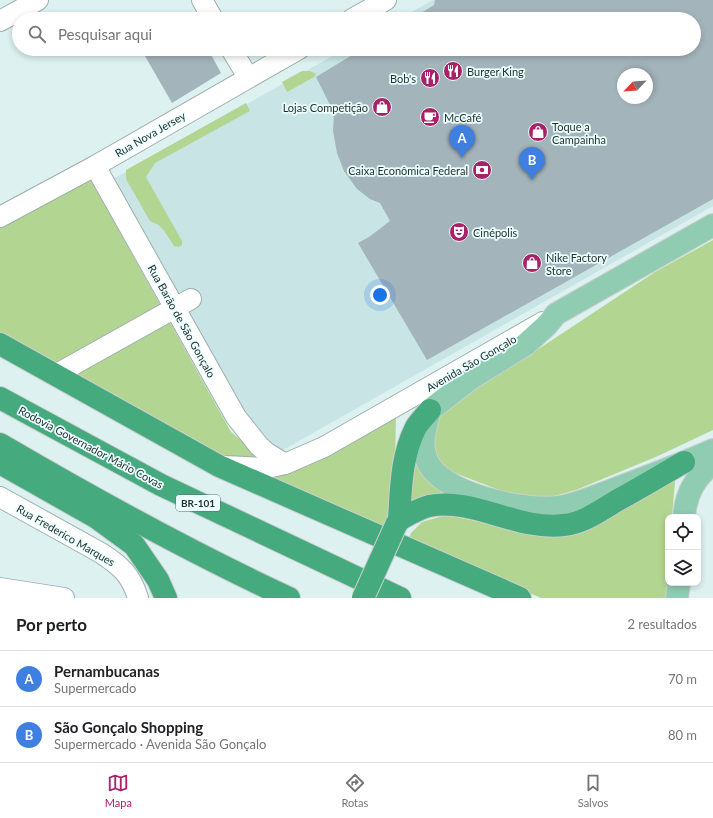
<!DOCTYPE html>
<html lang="pt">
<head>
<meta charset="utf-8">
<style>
  :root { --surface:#fff; --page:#f2f2f2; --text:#202124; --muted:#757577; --line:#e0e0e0; --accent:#a92269 }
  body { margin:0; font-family:Lato,sans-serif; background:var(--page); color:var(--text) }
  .controls { position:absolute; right:12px; bottom:12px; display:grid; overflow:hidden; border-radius:8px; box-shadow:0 2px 6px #0003 }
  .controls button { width:36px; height:36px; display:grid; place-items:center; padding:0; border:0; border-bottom:1px solid var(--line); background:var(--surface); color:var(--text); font:20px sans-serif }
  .compass { position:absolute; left:617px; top:68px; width:36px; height:36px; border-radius:50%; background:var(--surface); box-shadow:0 2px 6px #0003; rotate:245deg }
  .you { position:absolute; left:380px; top:295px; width:14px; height:14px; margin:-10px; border:3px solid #fff; border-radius:50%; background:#1a73e8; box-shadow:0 0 0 6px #1a73e833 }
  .badge { display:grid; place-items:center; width:26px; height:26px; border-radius:50%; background:var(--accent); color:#fff; font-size:13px; font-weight:700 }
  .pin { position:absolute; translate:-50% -33px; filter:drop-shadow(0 1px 2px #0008) }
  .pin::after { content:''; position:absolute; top:21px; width:14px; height:12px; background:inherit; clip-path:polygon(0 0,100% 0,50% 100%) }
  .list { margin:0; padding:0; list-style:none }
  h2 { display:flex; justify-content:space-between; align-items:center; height:52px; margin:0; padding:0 16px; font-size:17px }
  h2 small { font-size:13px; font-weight:400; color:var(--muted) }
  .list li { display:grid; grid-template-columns:26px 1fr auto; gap:12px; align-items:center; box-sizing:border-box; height:56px; padding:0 16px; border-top:1px solid var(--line) }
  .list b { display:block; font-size:15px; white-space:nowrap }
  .list p { margin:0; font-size:13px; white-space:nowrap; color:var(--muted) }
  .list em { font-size:13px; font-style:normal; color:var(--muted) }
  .icon { flex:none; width:22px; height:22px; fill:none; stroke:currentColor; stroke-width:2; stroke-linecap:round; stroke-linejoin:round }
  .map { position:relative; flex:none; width:713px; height:598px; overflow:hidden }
  .search { position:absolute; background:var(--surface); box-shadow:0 2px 6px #0003; left:12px; right:12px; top:12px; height:44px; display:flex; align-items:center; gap:10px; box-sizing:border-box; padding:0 14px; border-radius:22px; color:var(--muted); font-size:15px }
  .sheet { height:164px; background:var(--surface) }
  nav { display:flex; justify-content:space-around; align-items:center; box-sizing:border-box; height:56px; border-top:1px solid var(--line); background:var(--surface); font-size:11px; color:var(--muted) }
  nav a { display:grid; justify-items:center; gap:2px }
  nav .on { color:var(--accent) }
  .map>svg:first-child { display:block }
  .built { fill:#c8e4e4; fill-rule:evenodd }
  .green { fill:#b2d692 }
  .building { fill:#a4b4bb; fill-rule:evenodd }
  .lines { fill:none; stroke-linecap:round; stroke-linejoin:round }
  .minor-casing { stroke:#9caeae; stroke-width:22 }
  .major-casing { stroke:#cccece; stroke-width:24 }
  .highway-casing { stroke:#cccece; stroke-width:24 }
  .minor { stroke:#fff; stroke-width:20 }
  .major { stroke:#90ccb2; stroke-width:22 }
  .highway { stroke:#46aa7f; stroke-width:22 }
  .highway-bridge-casing { stroke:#cccece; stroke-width:24; stroke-linecap:butt }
  .highway-bridge { stroke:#46aa7f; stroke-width:22 }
  .labels { text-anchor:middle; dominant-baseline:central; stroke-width:3.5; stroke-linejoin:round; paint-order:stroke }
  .shield { fill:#eafffe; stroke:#636f6e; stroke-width:1 }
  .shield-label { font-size:10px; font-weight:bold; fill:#293131 }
  .poi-label { font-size:11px; fill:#293131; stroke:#eafffe; text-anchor:start }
  .street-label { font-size:11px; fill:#293131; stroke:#eafffe }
</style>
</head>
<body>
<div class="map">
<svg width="713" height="598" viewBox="0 0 713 598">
  <rect width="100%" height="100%" fill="#ddf1f1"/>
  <!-- built -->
  <path class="built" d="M433 0H713V206L269 458 106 183 345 49H694V19H399ZM623 74H647V98H623Z"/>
  <!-- green -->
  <g class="green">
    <path d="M302 71H310L316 74 314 77 287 92 282 82Z"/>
    <path d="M246 103 250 111 155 163 146 177 182 241V245L179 247 174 246 165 232 159 225 150 221 126 179V170Z"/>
    <path d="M89 177 231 432 264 459 222 458 0 333V227Z"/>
    <path d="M713 240V430L658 456 576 490 547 498 521 497 499 490 442 468 432 456 433 417 485 378 540 348 655 272Z"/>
    <path d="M396 416 394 503 386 529 261 476Z"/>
    <path d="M411 459H418L426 479 443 493 466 499 407 510Z"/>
    <path d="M676 470 672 517H668V573L666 598H541L408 541 411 533 422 522 446 515 555 537 588 529Z"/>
  </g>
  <!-- building -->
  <g class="building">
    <path d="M435 0H713V199L427 360 358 243 369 237 390 221 380 203 370 199 357 189 344 171 337 153 333 131 334 113 316 77 362 49H694V19H411L434 5ZM623 74H647V98H623Z"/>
    <path d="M141 49H208L221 73 172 103Z"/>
  </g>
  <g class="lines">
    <!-- minor casing -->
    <g class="minor-casing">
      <g id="minor">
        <path d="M202 0 213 19"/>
        <path d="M352 19 386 0"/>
        <path d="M0 21 38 0"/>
        <path d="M231 49 248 77"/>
        <path d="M95 166 236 417 259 446 267 453 285 464"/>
        <path d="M0 217 95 166 299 49"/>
        <path d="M55 375 191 299"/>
        <path d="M224 466 267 468 285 464 324 447 543 322"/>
        <path d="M0 497 101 553C121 566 131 575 138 598"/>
        <path d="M0 588 64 598"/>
      </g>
    </g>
    <!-- major casing -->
    <g class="major-casing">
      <g id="major">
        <path d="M713 225 556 314 547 325 525 345 470 379 430 410C426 426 420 442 426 458 437 494 526 512 559 507 579 504 598 495 617 488 649 476 681 464 713 450"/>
        <path d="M684 517C686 493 695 478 713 463"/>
        <path d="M677 598 679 583"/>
      </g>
    </g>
    <!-- highway casing -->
    <g class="highway-casing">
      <g id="highway">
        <path d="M0 344 219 466 520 598"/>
        <path d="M0 398 161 485 400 598"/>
        <path d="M0 444C94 499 190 552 289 598"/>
        <path d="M0 463 97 518 134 545 158 580 166 598"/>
        <path d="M399 520C408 515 418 509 429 506 473 497 517 531 564 525 584 523 601 510 618 500 640 488 662 475 684 462"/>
        <path d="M396 525 399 520C401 489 401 456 416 427 420 421 425 416 430 410"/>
      </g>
    </g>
    <!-- minor -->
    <use href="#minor" class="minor"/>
    <!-- major -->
    <use href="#major" class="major"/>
    <!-- highway -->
    <use href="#highway" class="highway"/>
    <!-- highway-bridge casing -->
    <g class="highway-bridge-casing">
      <path id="highway-bridge" d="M363 598 396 525"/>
    </g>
    <!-- highway-bridge -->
    <use href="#highway-bridge" class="highway-bridge"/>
  </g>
  <!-- icons -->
  <defs>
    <g id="restaurant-disc" transform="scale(1)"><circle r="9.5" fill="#a92269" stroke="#eafffe"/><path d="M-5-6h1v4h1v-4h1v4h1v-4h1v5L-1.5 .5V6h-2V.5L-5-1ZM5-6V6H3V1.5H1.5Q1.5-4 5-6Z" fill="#fff"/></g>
    <g id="shop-disc" transform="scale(1)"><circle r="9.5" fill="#a92269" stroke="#eafffe"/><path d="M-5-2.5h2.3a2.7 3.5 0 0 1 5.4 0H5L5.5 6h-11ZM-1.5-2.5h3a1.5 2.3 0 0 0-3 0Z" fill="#fff"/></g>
    <g id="cafe-disc" transform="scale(1)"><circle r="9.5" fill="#a92269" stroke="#eafffe"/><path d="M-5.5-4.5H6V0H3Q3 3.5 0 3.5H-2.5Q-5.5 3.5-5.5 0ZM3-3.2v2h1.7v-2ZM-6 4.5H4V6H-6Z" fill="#fff"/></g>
    <g id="bank-disc" transform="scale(1)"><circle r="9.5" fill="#a92269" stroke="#eafffe"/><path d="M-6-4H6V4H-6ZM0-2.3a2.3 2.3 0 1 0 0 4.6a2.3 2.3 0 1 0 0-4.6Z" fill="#fff"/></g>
    <g id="theatre-disc" transform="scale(1)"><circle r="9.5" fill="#a92269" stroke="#eafffe"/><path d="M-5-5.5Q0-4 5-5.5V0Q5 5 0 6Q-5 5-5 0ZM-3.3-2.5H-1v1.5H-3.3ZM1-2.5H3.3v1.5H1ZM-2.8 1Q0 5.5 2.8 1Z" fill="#fff"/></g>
  </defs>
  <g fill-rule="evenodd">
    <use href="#restaurant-disc" x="453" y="71"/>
    <use href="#restaurant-disc" x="430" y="78"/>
    <use href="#shop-disc" x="382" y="107"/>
    <use href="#cafe-disc" x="430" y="117"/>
    <use href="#shop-disc" x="538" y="132"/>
    <use href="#bank-disc" x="482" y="170"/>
    <use href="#theatre-disc" x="459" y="232"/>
    <use href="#shop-disc" x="532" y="263"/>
  </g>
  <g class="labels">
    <!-- shield labels -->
    <rect class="shield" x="176" y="495" width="44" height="16" rx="3"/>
    <g class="shield-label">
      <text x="198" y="503">BR-101</text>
    </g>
    <!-- poi labels -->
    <g class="poi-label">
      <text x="467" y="71">Burger King</text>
      <text x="416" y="78" text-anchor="end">Bob's</text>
      <text x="368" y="107" text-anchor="end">Lojas Competição</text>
      <text x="444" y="117">McCafé</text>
      <text x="552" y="126">Toque a<tspan x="552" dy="13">Campainha</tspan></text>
      <text x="468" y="170" text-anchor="end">Caixa Econômica Federal</text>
      <text x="473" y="232">Cinépolis</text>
      <text x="546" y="257">Nike Factory<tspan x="546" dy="13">Store</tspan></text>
    </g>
    <!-- street labels -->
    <g class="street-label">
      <text transform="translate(150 134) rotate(-30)">Rua Nova Jersey</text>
      <text transform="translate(182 321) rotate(61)">Rua Barão de São Gonçalo</text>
      <text transform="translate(471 363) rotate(-30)">Avenida São Gonçalo</text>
      <text transform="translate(91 447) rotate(28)">Rodovia Governador Mário Covas</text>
      <text transform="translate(66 535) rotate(30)">Rua Frederico Marques</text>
    </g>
  </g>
</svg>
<div class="controls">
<button><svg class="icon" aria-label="locate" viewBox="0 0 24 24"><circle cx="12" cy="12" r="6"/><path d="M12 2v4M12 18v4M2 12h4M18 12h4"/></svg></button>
<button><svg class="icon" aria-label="layers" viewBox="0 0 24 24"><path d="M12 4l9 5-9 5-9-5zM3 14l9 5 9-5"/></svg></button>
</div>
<svg class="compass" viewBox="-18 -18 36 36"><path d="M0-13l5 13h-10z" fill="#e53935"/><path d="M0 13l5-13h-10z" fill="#757577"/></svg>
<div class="you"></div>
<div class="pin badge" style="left:462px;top:158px;background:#3f7fe0">A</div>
<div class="pin badge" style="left:532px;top:180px;background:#3f7fe0">B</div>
<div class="search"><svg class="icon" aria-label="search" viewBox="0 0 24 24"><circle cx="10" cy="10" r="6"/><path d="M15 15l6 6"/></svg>Pesquisar aqui</div>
</div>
<section class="sheet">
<h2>Por perto<small>2 resultados</small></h2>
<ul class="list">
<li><span class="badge" style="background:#3f7fe0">A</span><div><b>Pernambucanas</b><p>Supermercado</p></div><em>70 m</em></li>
<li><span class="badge" style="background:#3f7fe0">B</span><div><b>São Gonçalo Shopping</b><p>Supermercado · Avenida São Gonçalo</p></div><em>80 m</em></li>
</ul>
</section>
<nav>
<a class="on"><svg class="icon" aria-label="map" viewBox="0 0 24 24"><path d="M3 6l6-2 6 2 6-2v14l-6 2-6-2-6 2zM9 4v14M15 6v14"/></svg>Mapa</a>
<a><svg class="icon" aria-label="directions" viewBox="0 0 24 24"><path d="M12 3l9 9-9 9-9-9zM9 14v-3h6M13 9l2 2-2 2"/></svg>Rotas</a>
<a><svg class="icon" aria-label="saved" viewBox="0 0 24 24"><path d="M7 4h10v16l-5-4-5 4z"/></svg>Salvos</a>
</nav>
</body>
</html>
